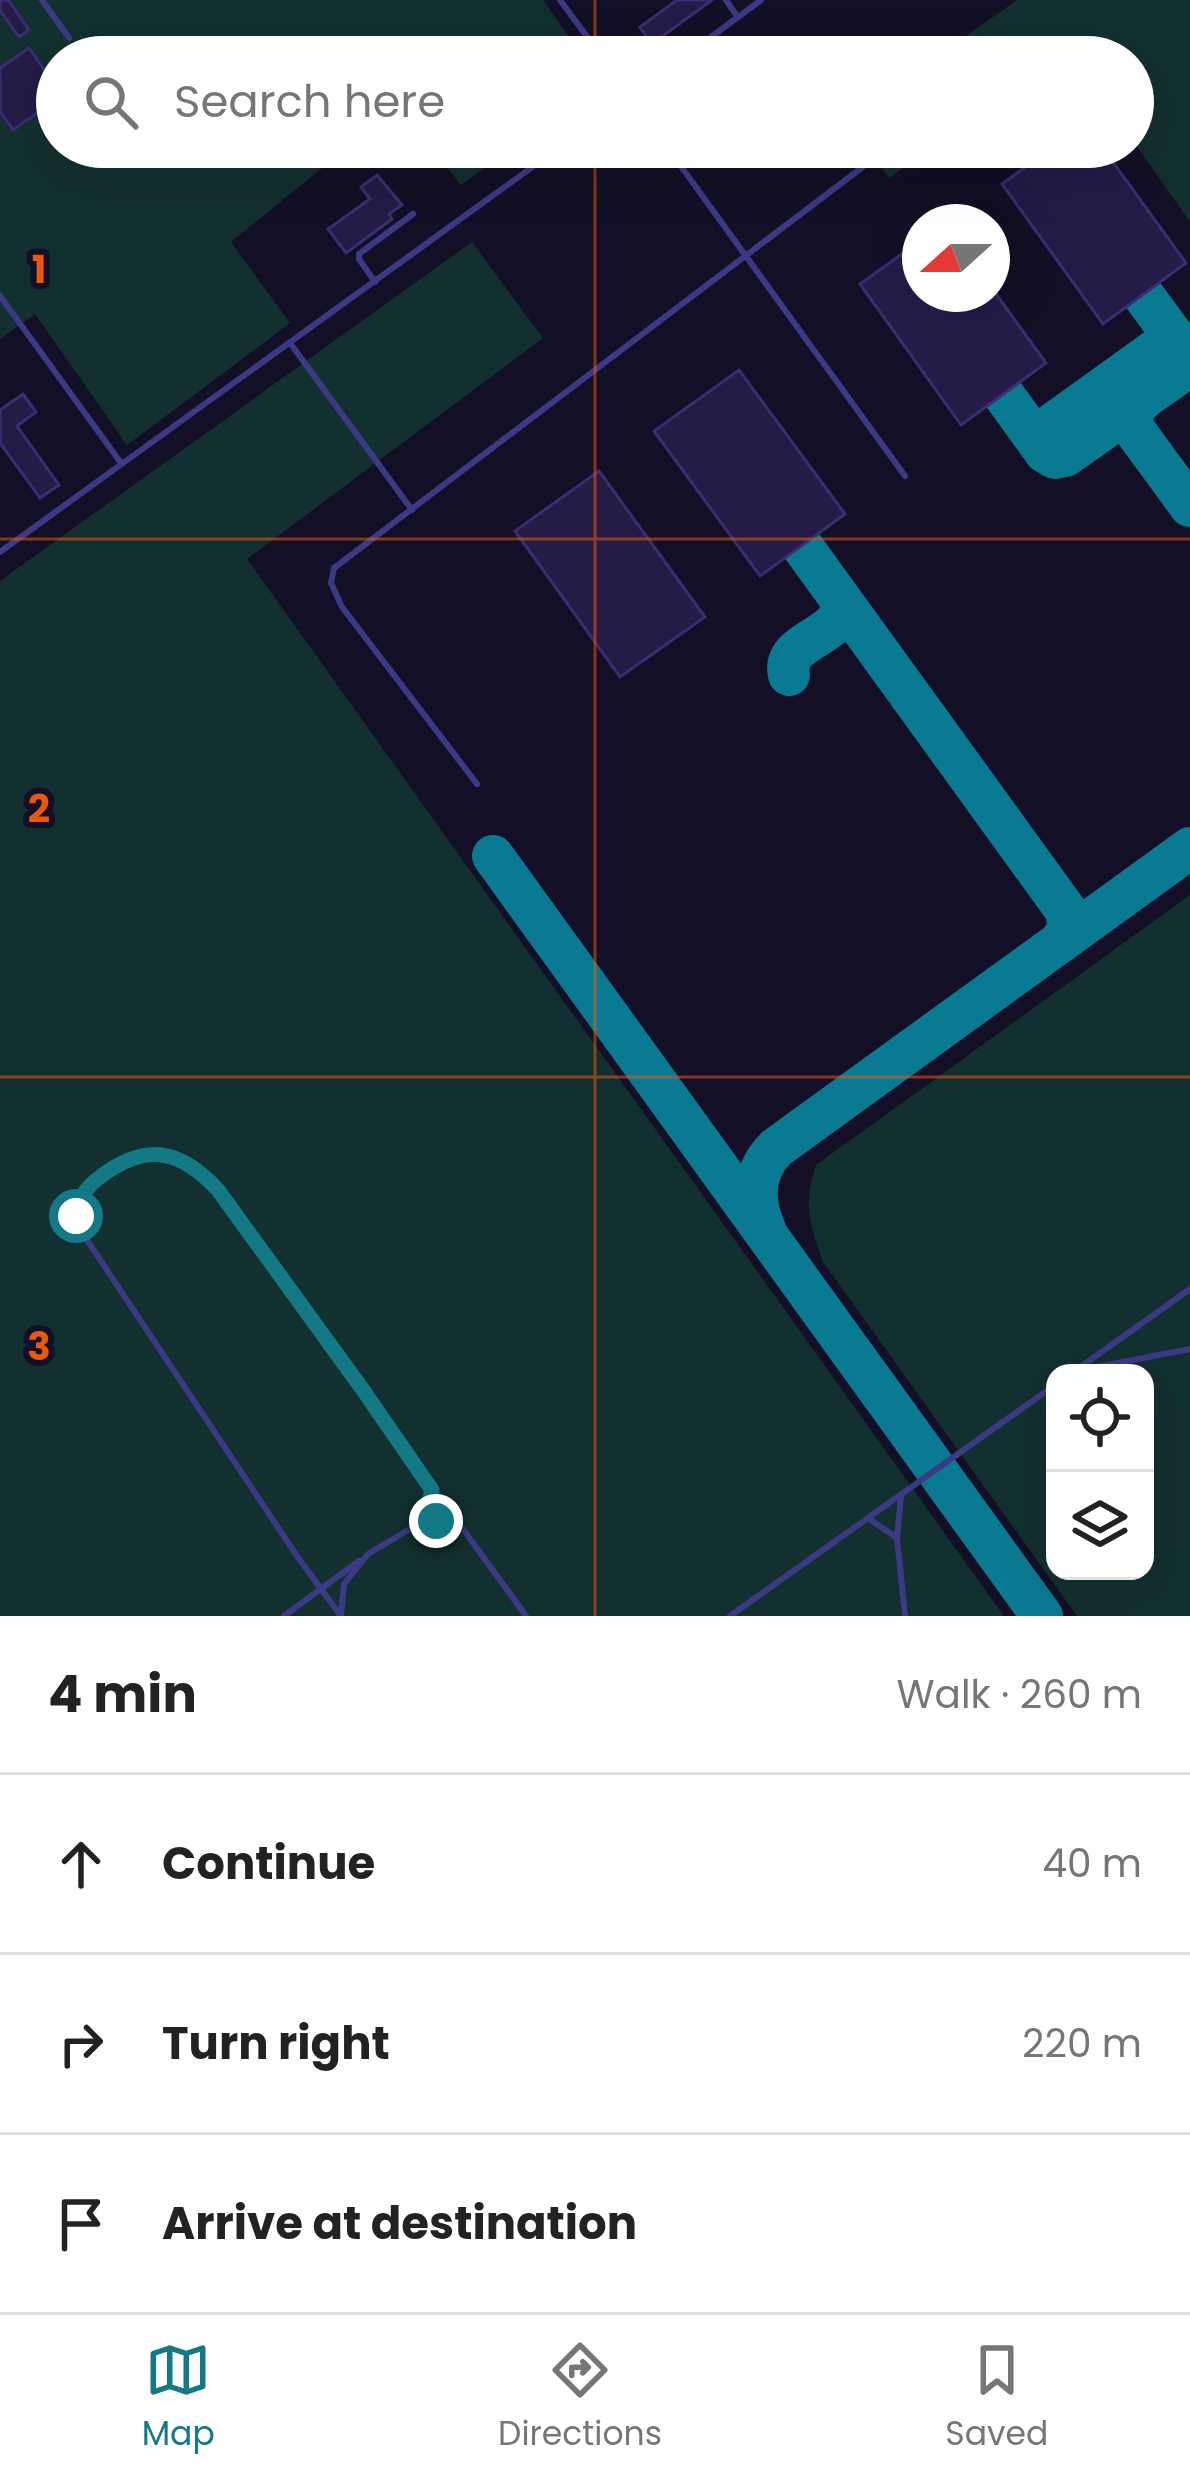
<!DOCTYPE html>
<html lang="en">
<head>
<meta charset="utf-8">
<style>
  :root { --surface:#fff; --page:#f2f2f2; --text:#222; --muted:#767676; --line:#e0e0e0; --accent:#137a85 }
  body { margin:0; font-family:Poppins,sans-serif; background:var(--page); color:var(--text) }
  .controls { position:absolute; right:36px; bottom:36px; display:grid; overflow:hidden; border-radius:24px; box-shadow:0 12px 48px #0002 }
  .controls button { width:108px; height:108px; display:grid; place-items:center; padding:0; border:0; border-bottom:3px solid var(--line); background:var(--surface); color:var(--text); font:60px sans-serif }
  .compass { position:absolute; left:902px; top:204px; width:108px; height:108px; border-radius:50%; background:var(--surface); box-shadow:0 12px 48px #0002; rotate:249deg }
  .stop { position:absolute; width:36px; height:36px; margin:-27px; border:9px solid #137a85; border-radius:50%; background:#fff }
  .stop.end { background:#137a85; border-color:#fff; box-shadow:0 3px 12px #0008 }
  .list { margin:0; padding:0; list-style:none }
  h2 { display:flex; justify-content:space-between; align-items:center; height:156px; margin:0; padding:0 48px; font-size:51px }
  h2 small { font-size:39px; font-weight:400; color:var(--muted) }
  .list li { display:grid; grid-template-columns:78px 1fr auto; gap:36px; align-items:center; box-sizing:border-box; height:180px; padding:0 48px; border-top:3px solid var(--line) }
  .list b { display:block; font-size:45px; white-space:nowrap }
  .list em { font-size:39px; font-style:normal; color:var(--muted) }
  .icon { flex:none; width:66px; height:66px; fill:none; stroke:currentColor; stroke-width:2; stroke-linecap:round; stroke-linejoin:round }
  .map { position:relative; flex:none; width:1190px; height:1616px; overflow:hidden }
  .search { position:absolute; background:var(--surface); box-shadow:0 12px 48px #0002; left:36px; right:36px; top:36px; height:132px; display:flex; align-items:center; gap:30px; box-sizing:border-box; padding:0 42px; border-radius:66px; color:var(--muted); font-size:45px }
  .sheet { height:696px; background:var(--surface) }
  nav { display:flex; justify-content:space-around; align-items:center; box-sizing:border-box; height:168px; border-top:3px solid var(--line); background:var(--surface); font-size:33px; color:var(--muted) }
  nav a { display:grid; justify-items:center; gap:6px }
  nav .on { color:var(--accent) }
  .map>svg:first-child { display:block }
  .green { fill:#12302f; fill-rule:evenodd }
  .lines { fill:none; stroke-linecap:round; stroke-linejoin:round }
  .taxiway { stroke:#0a7a92; stroke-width:42 }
  .building { fill:#241b47; stroke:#3b2d73; stroke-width:3 }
  .lane { stroke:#3d3a85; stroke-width:6 }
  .route { stroke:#137a85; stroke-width:15 }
  .grid { fill:none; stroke:#e8590c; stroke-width:3; stroke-opacity:0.55 }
  .grid-label { font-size:39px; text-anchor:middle; font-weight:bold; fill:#e8590c; stroke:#130f26; stroke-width:12; stroke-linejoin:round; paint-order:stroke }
</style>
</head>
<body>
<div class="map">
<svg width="1190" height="1616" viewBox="0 0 1190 1616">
  <rect width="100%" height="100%" fill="#130f26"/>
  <!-- green -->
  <g class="green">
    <path d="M0 0H543L583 57H57V147H348L231 242 290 323 127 445 35 314 0 339Z"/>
    <path d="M1017 0H1190V222L1133 141V57H936Z"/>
    <path d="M431 147H514L461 185Z"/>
    <path d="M866 147H932L889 178Z"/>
    <path d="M472 242 543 338 247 559 1004 1616H0V581Z"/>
    <path d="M1190 895V1616H1077L823 1262C809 1225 803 1203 816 1165ZM1055 1373H1145V1571H1055Z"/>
  </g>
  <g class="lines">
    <!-- taxiway -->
    <g class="taxiway">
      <path d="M1003 394 1045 452 1055 458 1065 456 1112 423 1125 421 1133 428C1123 395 1177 387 1187 361L1183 349 1143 295"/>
      <path d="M1133 428 1190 506"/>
      <path d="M1045 452 1041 439 1047 428 1161 346 1171 343 1183 349"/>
      <path d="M802 546 1067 912 1068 930 1060 942"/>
      <path d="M789 675C780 637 850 638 840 600"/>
      <path d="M493 856 1042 1616"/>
      <path d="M765 1229C752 1200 753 1171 776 1148L1190 848"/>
    </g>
  </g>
  <!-- building -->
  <g class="building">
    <path d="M0 0H8L29 30 19 37 0 10Z"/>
    <path d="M677 0H712L652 44 640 27Z"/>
    <path d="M29 48 47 74 57 67V99L13 130 0 112V68Z"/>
    <path d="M1053 147H1102L1186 263 1103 324 1002 184Z"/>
    <path d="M377 175 402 205 389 214 392 219 346 253 328 229 370 199 361 187Z"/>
    <path d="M920 241V294H996L1046 363 961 425 860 284Z"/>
    <path d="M739 370 845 514 760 576 654 431Z"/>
    <path d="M23 394 36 412 17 426 59 485 40 498 0 443V410Z"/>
    <path d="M599 471 705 617 620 677 515 531Z"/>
  </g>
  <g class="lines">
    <!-- lane -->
    <g class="lane">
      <path d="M42 0 69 38"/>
      <path d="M560 0 602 57"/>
      <path d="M726 0 737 16"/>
      <path d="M705 41 715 57"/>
      <path d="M684 57 761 0"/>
      <path d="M667 147 905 476"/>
      <path d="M375 282 359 259V254L413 214"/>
      <path d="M0 296 121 463"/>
      <path d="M290 343 412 510"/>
      <path d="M0 552 560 147"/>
      <path d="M477 784 342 607 331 583 334 568 864 166"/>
      <path d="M1076 1371 1190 1349"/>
      <path d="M1072 1373 1190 1289"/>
      <path d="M901 1495 897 1538 905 1616"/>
      <path d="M868 1518 897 1538"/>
      <path d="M425 1520 432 1489"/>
      <path d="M341 1615 344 1584 368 1554 425 1520 455 1524"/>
      <path d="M284 1616 359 1561"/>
      <path d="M341 1616 297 1556 79 1228C77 1220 76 1217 77 1209 82 1182 125 1152 151 1154 180 1155 199 1170 218 1191L526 1616"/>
      <path d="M730 1616 1055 1385"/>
    </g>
  </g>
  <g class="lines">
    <!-- route -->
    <path class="route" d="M76 1216C78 1199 86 1187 100 1177 146 1142 180 1149 218 1190L363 1390 432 1490 425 1520 436 1521"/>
  </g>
  <!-- grid -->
  <path class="grid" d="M595 0V57M595 147V1616M0 539H1190M0 1077H1190"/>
  <g class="grid-label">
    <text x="39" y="283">1</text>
    <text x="39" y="822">2</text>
    <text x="39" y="1360">3</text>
  </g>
</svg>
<div class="controls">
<button><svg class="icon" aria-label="locate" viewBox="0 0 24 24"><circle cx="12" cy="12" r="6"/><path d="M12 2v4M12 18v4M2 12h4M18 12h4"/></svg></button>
<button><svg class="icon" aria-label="layers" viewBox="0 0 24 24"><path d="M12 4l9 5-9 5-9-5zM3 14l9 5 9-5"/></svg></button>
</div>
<svg class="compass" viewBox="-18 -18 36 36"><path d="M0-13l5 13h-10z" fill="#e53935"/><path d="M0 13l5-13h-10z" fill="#767676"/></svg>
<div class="stop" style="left:76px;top:1216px"></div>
<div class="stop end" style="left:436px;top:1521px"></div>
<div class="search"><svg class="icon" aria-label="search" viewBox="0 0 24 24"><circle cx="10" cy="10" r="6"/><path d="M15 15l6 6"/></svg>Search here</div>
</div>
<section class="sheet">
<h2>4 min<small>Walk · 260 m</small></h2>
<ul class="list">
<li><svg class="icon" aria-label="ahead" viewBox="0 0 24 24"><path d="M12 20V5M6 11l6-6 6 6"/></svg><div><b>Continue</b></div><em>40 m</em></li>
<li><svg class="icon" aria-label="right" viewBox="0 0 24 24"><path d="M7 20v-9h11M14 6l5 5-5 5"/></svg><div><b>Turn right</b></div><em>220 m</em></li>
<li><svg class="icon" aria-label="arrive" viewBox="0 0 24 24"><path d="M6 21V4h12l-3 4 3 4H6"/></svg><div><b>Arrive at destination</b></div></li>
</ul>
</section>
<nav>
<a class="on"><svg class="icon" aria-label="map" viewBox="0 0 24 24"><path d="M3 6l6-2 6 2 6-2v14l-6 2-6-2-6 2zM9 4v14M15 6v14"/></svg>Map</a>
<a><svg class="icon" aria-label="directions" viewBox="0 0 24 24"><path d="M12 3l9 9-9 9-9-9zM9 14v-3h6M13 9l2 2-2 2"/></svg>Directions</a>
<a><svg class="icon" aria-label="saved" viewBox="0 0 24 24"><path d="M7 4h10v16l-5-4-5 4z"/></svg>Saved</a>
</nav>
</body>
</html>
